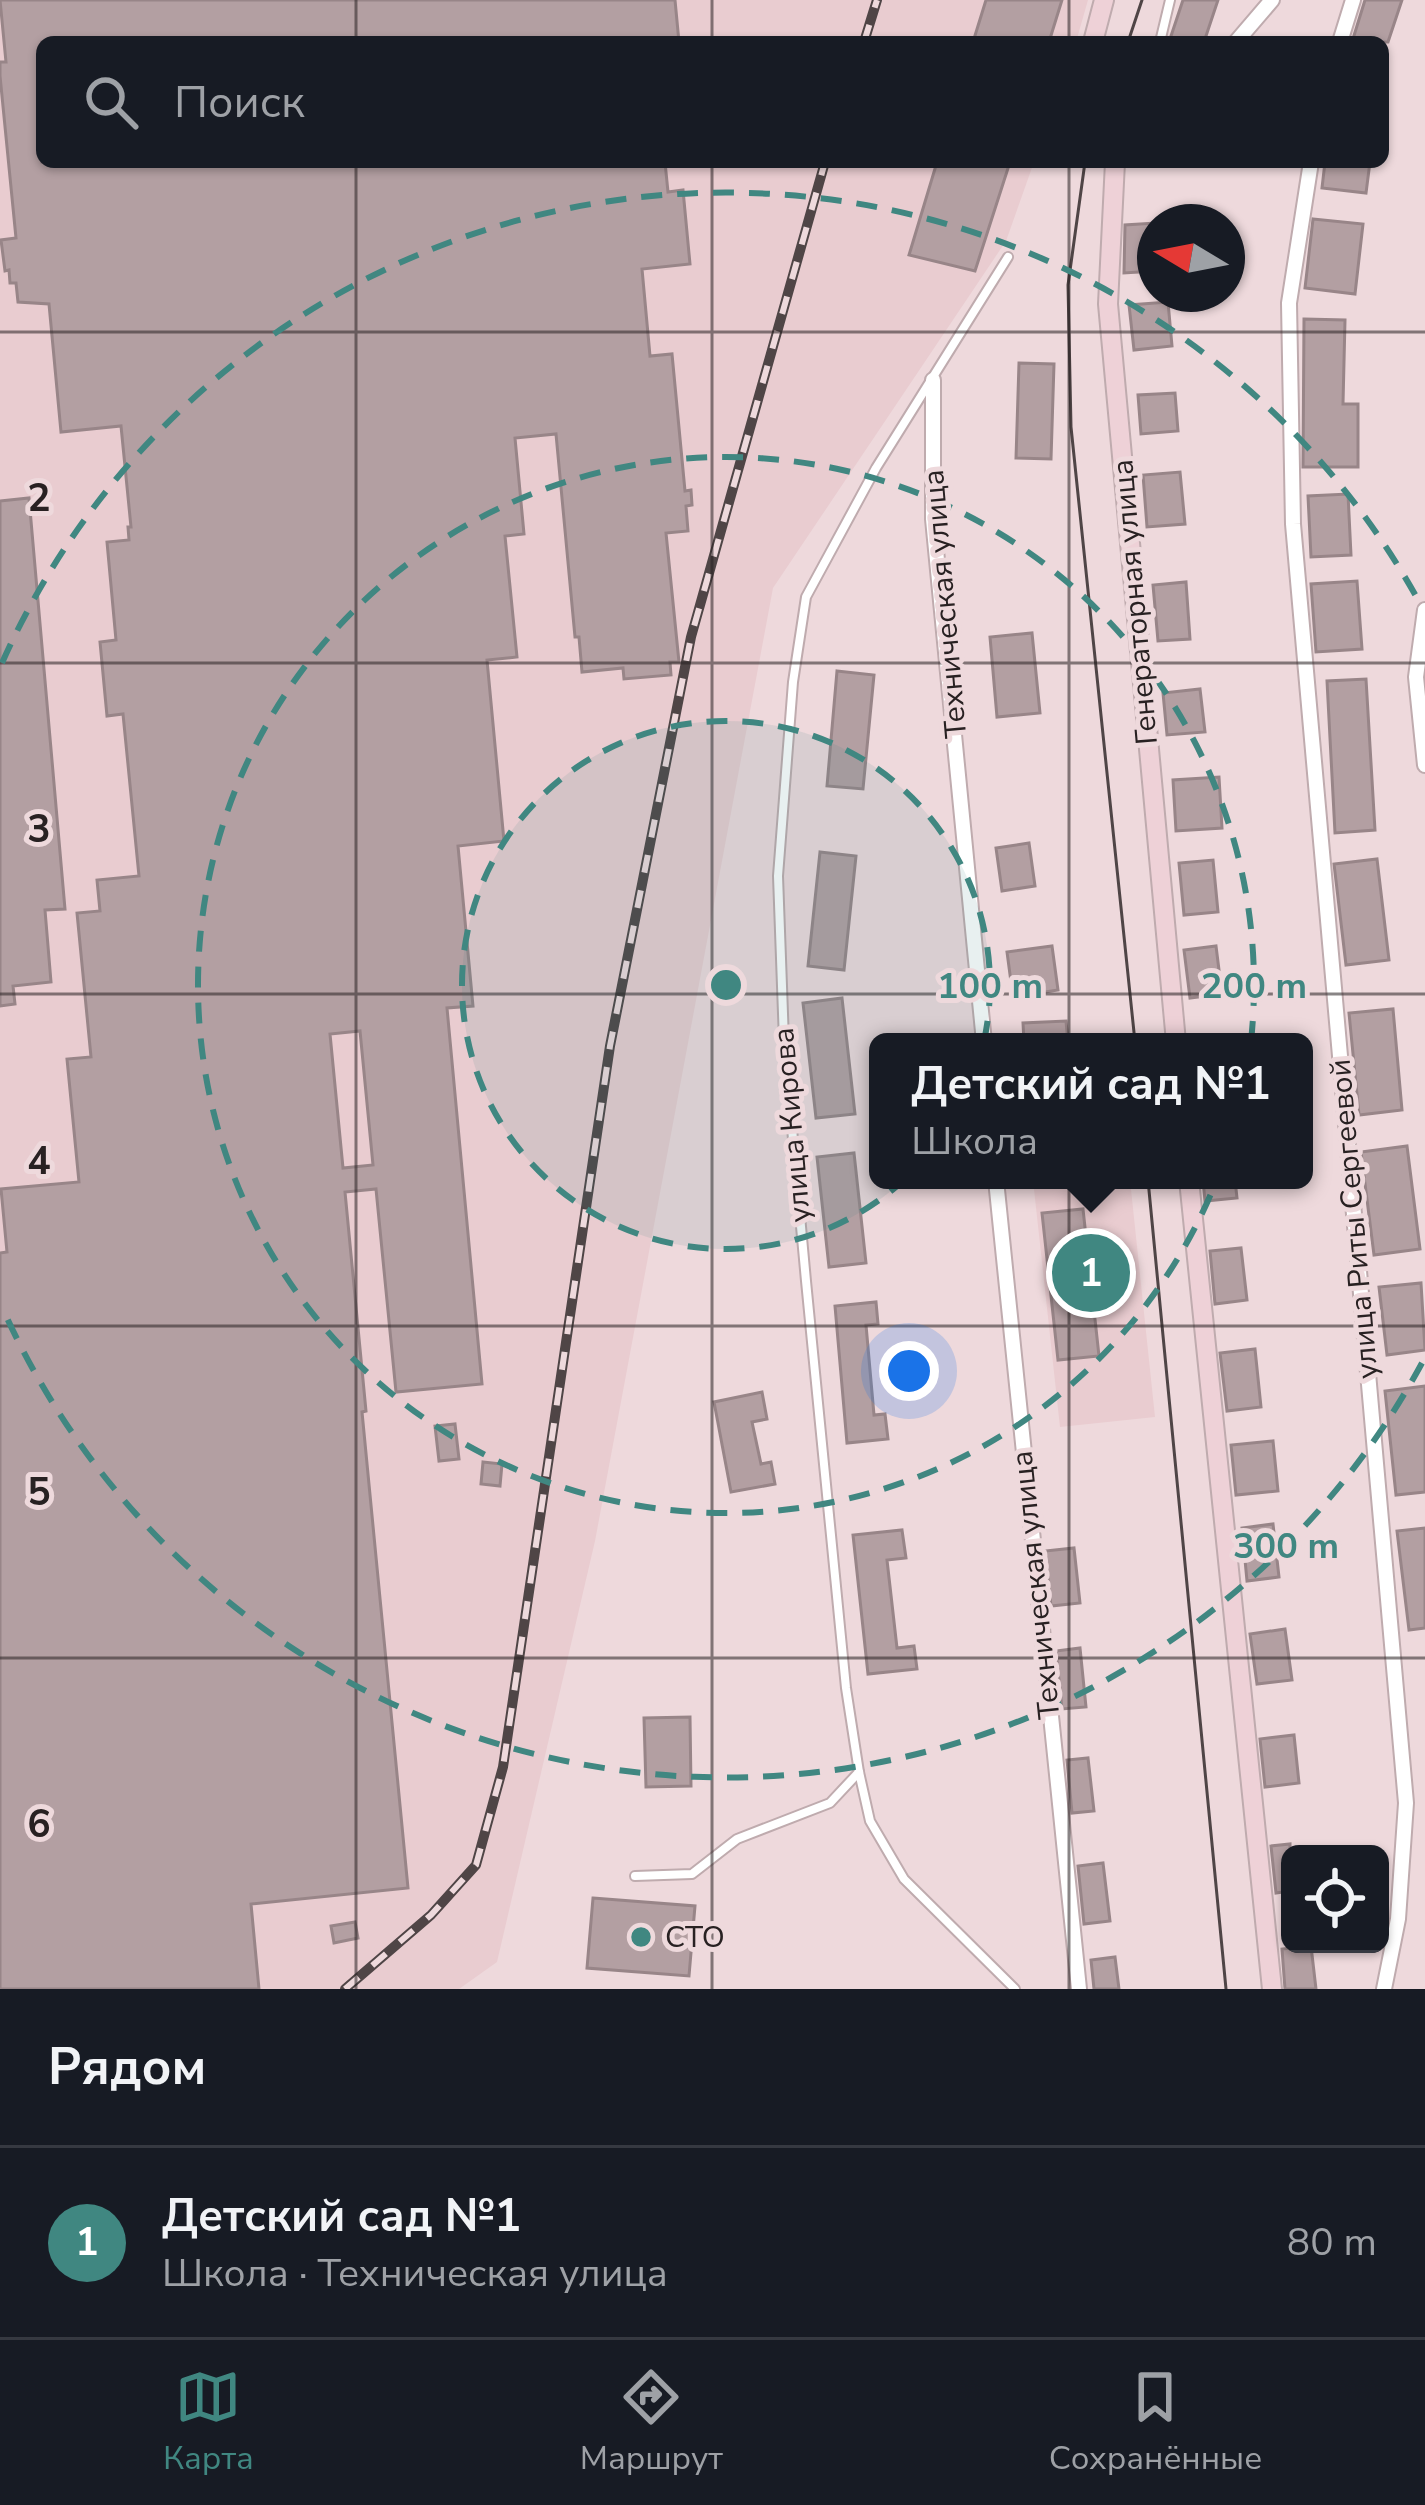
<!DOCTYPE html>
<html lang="ru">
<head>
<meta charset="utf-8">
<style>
  :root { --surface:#171b24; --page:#242831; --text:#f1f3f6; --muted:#9ea1a6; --line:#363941; --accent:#408781 }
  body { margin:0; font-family:"Nunito Sans",sans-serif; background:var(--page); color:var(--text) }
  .controls { position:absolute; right:36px; bottom:36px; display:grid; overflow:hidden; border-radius:18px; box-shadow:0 3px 9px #0004 }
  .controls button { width:108px; height:108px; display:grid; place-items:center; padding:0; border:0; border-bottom:3px solid var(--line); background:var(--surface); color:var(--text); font:60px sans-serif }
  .compass { position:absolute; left:1137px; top:204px; width:108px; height:108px; border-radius:50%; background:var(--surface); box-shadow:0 3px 9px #0004; rotate:280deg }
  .you { position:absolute; left:909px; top:1371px; width:42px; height:42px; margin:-30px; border:9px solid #fff; border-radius:50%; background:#1a73e8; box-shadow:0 0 0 18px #1a73e833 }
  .badge { display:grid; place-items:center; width:78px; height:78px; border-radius:50%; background:var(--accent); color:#fff; font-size:39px; font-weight:700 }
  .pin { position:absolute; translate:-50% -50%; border:6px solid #fff; box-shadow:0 3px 12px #0006 }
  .popup { position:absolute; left:869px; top:1033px; width:444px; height:156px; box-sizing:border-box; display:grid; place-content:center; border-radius:18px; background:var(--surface); filter:drop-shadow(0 3px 9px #0005); font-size:39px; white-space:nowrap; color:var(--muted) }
  .popup b { font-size:45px; color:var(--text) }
  .popup::after { content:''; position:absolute; left:50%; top:100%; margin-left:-24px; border:24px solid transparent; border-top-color:var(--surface) }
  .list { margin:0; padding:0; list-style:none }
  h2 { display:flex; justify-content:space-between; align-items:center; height:156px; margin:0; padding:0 48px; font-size:51px }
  h2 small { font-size:39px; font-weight:400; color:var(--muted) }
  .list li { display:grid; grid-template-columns:78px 1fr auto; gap:36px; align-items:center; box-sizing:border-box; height:192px; padding:0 48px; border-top:3px solid var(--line) }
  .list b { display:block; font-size:45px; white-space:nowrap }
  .list p { margin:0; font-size:39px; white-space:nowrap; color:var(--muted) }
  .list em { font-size:39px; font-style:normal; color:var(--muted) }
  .icon { flex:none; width:66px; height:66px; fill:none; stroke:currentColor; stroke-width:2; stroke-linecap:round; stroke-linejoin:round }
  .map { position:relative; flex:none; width:1425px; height:1989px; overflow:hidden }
  .search { position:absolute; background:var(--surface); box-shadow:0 3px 9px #0004; left:36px; right:36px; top:36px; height:132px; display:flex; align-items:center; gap:30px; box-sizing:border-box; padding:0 42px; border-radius:18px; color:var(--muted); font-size:45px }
  .sheet { height:348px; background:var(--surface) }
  nav { display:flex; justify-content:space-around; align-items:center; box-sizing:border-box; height:168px; border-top:3px solid var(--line); background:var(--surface); font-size:33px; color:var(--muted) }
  nav a { display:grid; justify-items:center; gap:6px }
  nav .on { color:var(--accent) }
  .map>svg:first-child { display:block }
  .built { fill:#e9ccd0 }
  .building { fill:#b39fa2; stroke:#988588; stroke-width:3; fill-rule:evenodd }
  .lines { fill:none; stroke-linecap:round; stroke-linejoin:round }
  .lane-casing { stroke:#bfabae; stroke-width:12 }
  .street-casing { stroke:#bfabae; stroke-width:18 }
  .secondary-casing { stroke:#bfabae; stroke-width:22 }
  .lane { stroke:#fff; stroke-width:8 }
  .street { stroke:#fff; stroke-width:14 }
  .secondary { stroke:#eed1d7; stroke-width:18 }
  .tram { stroke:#4f4546; stroke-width:3 }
  .rail-casing { stroke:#4f4546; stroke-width:10 }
  .rail { stroke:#eed9dc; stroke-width:6; stroke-dasharray:18; stroke-linecap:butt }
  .grid { fill:none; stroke:#282122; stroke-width:3; stroke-opacity:0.55 }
  .ring { fill:none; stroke:#408781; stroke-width:6; stroke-dasharray:21 15 }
  .poi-dot { fill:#408781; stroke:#eed9dc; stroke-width:4.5 }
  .labels { text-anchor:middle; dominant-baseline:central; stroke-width:10; stroke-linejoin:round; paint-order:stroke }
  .street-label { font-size:30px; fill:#282122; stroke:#eed9dc }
  .poi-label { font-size:30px; fill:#282122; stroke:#eed9dc; text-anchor:start }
  .grid-label { font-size:39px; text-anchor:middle; font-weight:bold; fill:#282122; stroke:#eed9dc; stroke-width:10; stroke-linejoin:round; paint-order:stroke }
  .centre { fill:#408781; stroke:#eed9dc; stroke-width:6 }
  .ring-label { font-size:36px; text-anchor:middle; font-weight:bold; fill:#408781; stroke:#eed9dc; stroke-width:10; stroke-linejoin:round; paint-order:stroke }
</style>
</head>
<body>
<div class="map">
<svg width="1425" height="1989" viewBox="0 0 1425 1989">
  <rect width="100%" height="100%" fill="#eed9dc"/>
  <!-- built -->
  <g class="built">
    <path d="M0 0H1088L1076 42H42V162H1034L1006 241 773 588 595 1541 497 1962 459 1989H0Z"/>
    <path d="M1033 1180H1130L1155 1417 1060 1427Z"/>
  </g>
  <!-- building -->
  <g class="building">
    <path d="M0 0H675L679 42H42V162H665L668 192 683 190 690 264 642 269 650 356 672 354 685 491 691 490 692 505 686 506 688 531 666 533 679 662H670L671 675 624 679 623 668 582 672 579 637H575L556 434 515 438 524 534 505 536 517 657 487 660 504 841 458 846 473 1006 447 1008 482 1384 396 1392 376 1189 345 1192 366 1411 362 1412 408 1888 251 1904 259 1989H0V1253L7 1252 1 1189 79 1182 67 1059 91 1057 77 913 100 911 97 880 139 876 123 714 107 716 100 642 116 640 107 542 129 540 128 527H131L121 426 61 432 49 304 18 302 16 283H10L9 270 5 271 1 240 16 238 0 76V62H6ZM360 1031 373 1165 343 1168 330 1034Z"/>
    <path d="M986 0H1062L1049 42H973Z"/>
    <path d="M1183 0H1218L1204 42H1169Z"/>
    <path d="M1365 0H1402L1388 42H1352Z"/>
    <path d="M937 162H1010L975 271 909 255Z"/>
    <path d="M1325 162H1370L1366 193 1322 188Z"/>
    <path d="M1313 219 1363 224 1355 294 1305 288Z"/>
    <path d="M1155 223V271L1124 273 1125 225Z"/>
    <path d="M1168 302 1172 346 1134 350 1129 305Z"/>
    <path d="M1304 319 1345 320 1343 404H1358V467H1303Z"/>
    <path d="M1019 363 1054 364 1051 459 1016 458Z"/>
    <path d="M1175 393 1178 431 1141 434 1138 395Z"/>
    <path d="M1180 472 1185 524 1147 527 1143 475Z"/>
    <path d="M1348 494 1351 555 1311 557 1308 496Z"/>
    <path d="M29 498 65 909 45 910 51 982 13 986 15 1004 0 1006V501Z"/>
    <path d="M1357 581 1362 649 1316 652 1311 584Z"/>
    <path d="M1186 582 1190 639 1158 641 1153 585Z"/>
    <path d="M1032 633 1040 713 997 717 990 637Z"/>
    <path d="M837 671 874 675 863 789 827 786Z"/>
    <path d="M1366 679 1375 830 1335 833 1327 681Z"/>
    <path d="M1200 689 1205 732 1167 735 1163 693Z"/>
    <path d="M1219 777 1222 828 1176 831 1173 780Z"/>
    <path d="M1029 843 1035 886 1002 891 996 848Z"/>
    <path d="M820 852 856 856 844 970 808 966Z"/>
    <path d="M1377 859 1389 960 1346 965 1334 864Z"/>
    <path d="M1213 860 1218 912 1184 915 1179 863Z"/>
    <path d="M1052 946 1058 990 1013 997 1007 952Z"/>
    <path d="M1216 946 1222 994 1190 998 1184 950Z"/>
    <path d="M842 998 855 1114 816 1118 803 1003Z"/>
    <path d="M1393 1009 1402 1110 1359 1115 1349 1013Z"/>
    <path d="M1066 1021 1068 1042H1024L1023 1023Z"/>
    <path d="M1407 1146 1420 1249 1374 1255 1361 1152Z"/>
    <path d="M854 1153 866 1263 829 1267 817 1157Z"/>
    <path d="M1203 1180H1235L1237 1198 1205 1201Z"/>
    <path d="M1083 1209 1099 1356 1058 1360 1042 1213Z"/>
    <path d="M1241 1248 1247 1300 1215 1304 1210 1251Z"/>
    <path d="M1421 1283 1425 1350 1387 1355 1379 1287Z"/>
    <path d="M876 1302 878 1324 866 1325 874 1415 885 1414 888 1439 847 1443 835 1306Z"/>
    <path d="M1255 1349 1261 1407 1227 1411 1220 1353Z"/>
    <path d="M1425 1386V1492L1396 1495 1385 1391Z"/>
    <path d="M762 1392 767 1419 752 1422 761 1464 771 1462 775 1484 731 1492 714 1402Z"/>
    <path d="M455 1424 459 1459 439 1461 435 1426Z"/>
    <path d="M1273 1441 1278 1491 1236 1495 1231 1445Z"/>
    <path d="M483 1462 502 1464 500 1486 481 1484Z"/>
    <path d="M1273 1524 1279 1577 1247 1581 1242 1528Z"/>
    <path d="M1425 1528V1628L1409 1630 1397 1531Z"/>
    <path d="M902 1530 906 1558 887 1560 897 1648 914 1646 917 1669 868 1674 853 1535Z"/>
    <path d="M1074 1548 1080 1603 1051 1606 1045 1551Z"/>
    <path d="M1285 1629 1292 1680 1257 1684 1250 1634Z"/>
    <path d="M1080 1648 1086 1707 1062 1709 1056 1651Z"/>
    <path d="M690 1717 691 1786 646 1787 644 1718Z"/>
    <path d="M1294 1735 1299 1783 1265 1787 1260 1739Z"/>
    <path d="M1088 1758 1094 1811 1072 1813 1067 1760Z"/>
    <path d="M1290 1844V1891L1276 1893 1271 1846Z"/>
    <path d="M1103 1863 1110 1921 1084 1924 1078 1866Z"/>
    <path d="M593 1898 695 1906 689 1976 587 1968Z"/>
    <path d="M355 1922 358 1938 334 1943 331 1926Z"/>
    <path d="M1311 1946 1316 1989H1285L1282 1949Z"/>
    <path d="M1115 1957 1119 1989H1094L1091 1960Z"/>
  </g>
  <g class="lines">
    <!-- lane casing -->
    <g class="lane-casing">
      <g id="lane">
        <path d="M1160 42 1170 0"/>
        <path d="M1008 257 876 468 806 597 793 682 778 876 784 1041 806 1281 846 1688 859 1772 870 1821 904 1879 1015 1989"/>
        <path d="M635 1876 692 1874 737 1839 830 1803 859 1772"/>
      </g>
    </g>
    <!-- street casing -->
    <g class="street-casing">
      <g id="street">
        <path d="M1236 42 1272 0"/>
        <path d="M1340 42 1353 0"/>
        <path d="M1311 162 1289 303 1293 524 1406 1803 1398 1919 1384 1989"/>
        <path d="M933 380V519L984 1042"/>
        <path d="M1425 610 1416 677 1425 765"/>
        <path d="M996 1180 1079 1989"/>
      </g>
    </g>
    <!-- secondary casing -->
    <g class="secondary-casing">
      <g id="secondary">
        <path d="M1093 42 1104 0"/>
        <path d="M1115 162 1108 304 1176 1042"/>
        <path d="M1189 1180 1272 1989"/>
      </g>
    </g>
    <!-- lane -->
    <use href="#lane" class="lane"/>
    <!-- street -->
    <use href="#street" class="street"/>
    <!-- secondary -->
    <use href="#secondary" class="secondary"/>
    <!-- tram -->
    <g class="tram">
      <path d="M1128 42 1142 0"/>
      <path d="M1085 162 1068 285 1071 427 1135 1042"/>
      <path d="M1148 1180 1226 1989"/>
    </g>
    <!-- rail casing -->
    <g class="rail-casing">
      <g id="rail">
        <path d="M864 42 877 0"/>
        <path d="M345 1989 431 1915 476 1865 503 1767 610 1046 691 637 825 162"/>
      </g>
    </g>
    <!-- rail -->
    <use href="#rail" class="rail"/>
  </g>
  <!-- grid -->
  <path class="grid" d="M356 0V42M712 0V42M1069 0V42M356 162V1989M712 162V1989M1069 162V1989M0 332H1425M0 663H1425M0 994H1425M0 1326H1425M0 1658H1425"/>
  <!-- distance rings -->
  <circle cx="726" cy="985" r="264" fill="#408781" fill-opacity=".12"/>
  <g class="ring">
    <circle cx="726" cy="985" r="264"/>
    <circle cx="726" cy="985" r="528"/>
    <path d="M1422 1363A792 792 0 0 1 2 1307M2 663A792 792 0 0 1 1422 607"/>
  </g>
  <!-- markers -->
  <circle class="poi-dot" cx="641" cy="1937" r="12"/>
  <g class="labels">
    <!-- street labels -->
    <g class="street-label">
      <text transform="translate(1135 602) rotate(-95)">Генераторная улица</text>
      <text transform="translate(945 604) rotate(-95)">Техническая улица</text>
      <text transform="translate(792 1125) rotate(-95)">улица Кирова</text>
      <text transform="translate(1354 1219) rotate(-95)">улица Риты Сергеевой</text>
      <text transform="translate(1036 1585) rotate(-96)">Техническая улица</text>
    </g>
    <!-- poi labels -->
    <g class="poi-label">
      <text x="665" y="1937">СТО</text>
    </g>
  </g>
  <g class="grid-label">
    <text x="39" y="511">2</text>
    <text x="39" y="842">3</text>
    <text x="39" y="1174">4</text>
    <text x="39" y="1505">5</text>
    <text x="39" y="1837">6</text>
  </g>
  <circle cx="726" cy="985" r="18" class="centre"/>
  <g class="ring-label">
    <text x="990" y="998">100 m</text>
    <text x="1254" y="998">200 m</text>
    <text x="1286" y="1558">300 m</text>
  </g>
</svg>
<div class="controls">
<button><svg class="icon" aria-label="locate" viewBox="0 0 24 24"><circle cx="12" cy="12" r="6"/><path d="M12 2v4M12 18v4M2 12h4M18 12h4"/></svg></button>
</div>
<svg class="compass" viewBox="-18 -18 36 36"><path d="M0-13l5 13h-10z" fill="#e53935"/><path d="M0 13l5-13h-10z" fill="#9ea1a6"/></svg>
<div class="you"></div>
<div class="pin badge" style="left:1091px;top:1273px">1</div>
<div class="popup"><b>Детский сад №1</b>Школа</div>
<div class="search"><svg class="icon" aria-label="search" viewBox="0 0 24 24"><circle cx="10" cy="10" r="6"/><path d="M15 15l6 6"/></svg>Поиск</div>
</div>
<section class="sheet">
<h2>Рядом<small></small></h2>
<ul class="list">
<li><span class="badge">1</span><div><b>Детский сад №1</b><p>Школа · Техническая улица</p></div><em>80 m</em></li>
</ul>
</section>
<nav>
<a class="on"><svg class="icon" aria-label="map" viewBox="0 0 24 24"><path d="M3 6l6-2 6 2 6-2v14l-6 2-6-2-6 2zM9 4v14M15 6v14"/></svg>Карта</a>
<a><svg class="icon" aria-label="directions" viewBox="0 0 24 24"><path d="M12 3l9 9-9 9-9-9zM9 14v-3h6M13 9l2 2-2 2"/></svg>Маршрут</a>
<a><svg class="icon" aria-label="saved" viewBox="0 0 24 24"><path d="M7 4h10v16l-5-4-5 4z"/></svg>Сохранённые</a>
</nav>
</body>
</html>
